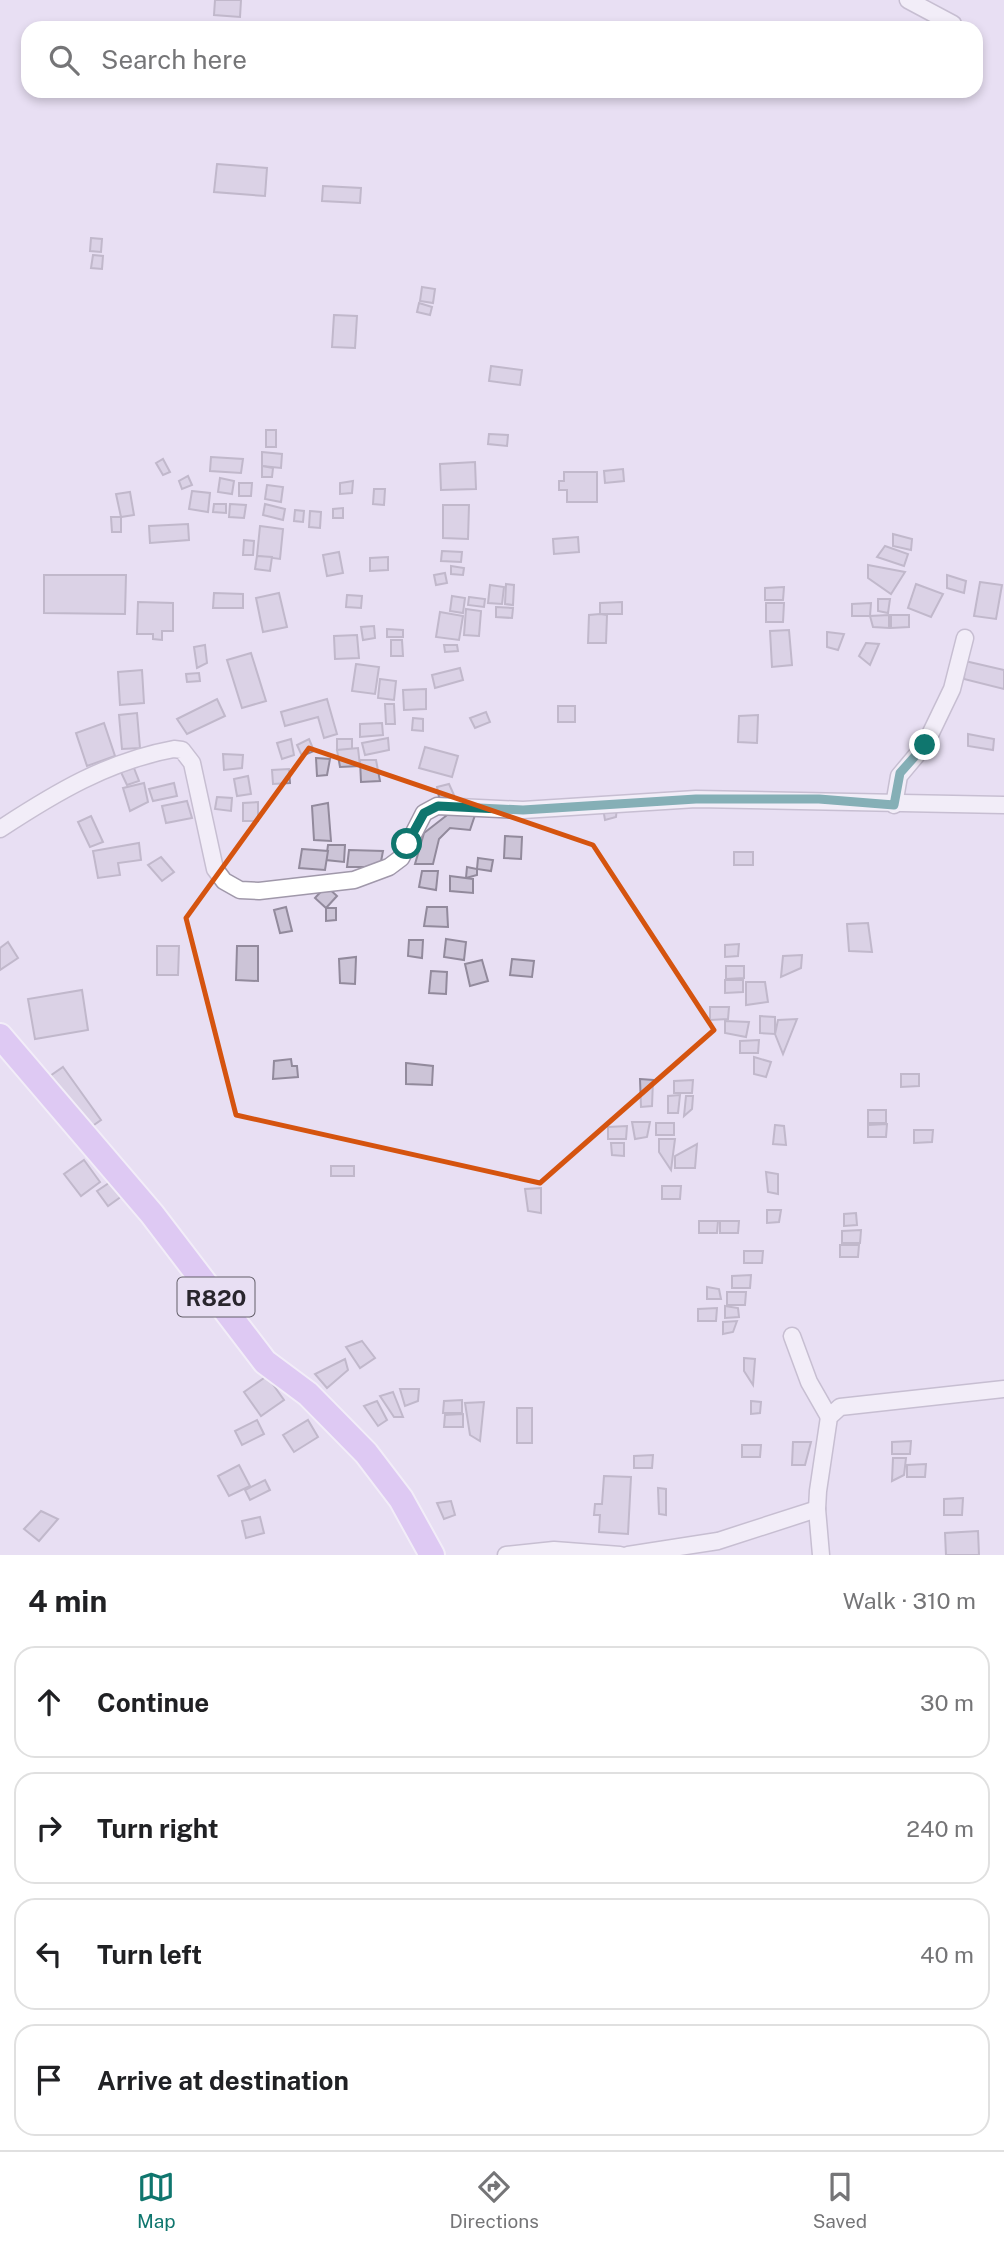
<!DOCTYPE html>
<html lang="en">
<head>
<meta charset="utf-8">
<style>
  :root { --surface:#fff; --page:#f6f6f6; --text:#202124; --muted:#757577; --line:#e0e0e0; --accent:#0f766e }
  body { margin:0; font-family:"Public Sans",sans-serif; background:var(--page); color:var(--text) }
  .stop { position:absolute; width:21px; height:21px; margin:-16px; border:5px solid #0f766e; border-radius:50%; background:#fff }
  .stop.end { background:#0f766e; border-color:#fff; box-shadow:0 2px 7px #0008 }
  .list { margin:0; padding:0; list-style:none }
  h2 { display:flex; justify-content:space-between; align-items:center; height:91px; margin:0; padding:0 28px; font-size:30px }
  h2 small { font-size:23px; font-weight:400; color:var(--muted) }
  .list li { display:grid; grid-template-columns:46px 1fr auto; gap:21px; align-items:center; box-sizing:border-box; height:112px; margin:0 14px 14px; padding:0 14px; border:2px solid var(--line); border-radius:21px }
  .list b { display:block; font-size:26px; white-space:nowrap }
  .list em { font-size:23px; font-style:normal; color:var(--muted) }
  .icon { flex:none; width:38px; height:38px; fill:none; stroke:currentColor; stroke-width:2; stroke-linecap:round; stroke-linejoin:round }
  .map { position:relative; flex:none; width:1004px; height:1555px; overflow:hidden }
  .search { position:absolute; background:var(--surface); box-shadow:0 4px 10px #0003; left:21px; right:21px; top:21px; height:77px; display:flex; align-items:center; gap:18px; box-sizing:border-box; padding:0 24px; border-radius:21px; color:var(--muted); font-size:26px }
  .sheet { height:595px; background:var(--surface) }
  nav { display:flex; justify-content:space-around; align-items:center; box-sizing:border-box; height:98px; border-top:2px solid var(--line); background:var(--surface); font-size:19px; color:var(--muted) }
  nav a { display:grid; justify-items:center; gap:4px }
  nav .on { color:var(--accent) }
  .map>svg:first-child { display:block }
  .building { fill:#ccc4d7; stroke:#928a9c; stroke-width:2 }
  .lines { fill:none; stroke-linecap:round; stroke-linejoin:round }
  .street-casing { stroke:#a098aa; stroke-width:19 }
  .primary-casing { stroke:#fff; stroke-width:28 }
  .street { stroke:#fff; stroke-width:16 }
  .primary { stroke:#d3b0f4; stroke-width:24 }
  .route { stroke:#0f766e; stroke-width:9 }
  .marked { fill:none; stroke:#d5540f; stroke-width:5; stroke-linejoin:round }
  .labels { text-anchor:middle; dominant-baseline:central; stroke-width:7; stroke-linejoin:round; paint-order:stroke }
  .shield { fill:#e8dff3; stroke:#625e68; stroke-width:2 }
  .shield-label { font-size:23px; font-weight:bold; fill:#29262d }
</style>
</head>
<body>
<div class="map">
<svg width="1004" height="1555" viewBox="0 0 1004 1555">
  <rect width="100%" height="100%" fill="#e8dff3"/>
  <!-- building -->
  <g class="building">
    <path d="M215 0H241L240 17 214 15Z"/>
    <path d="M217 164 267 168 265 196 214 192Z"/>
    <path d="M323 186 361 188 360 203 322 201Z"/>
    <path d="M91 238 102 239 101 252 90 251Z"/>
    <path d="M93 255 103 256 102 269 91 268Z"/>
    <path d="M422 287 435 289 433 303 420 301Z"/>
    <path d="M419 303 432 307 430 315 417 312Z"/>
    <path d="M334 315 357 316 355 348 332 347Z"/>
    <path d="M491 366 522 370 520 385 489 381Z"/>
    <rect x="266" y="430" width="10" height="17"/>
    <path d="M489 434 508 435 507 446 488 444Z"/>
    <path d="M262 452 282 454 281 468 262 466Z"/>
    <path d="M211 457 243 459 241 473 210 471Z"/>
    <path d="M163 459 170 472 163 475 156 463Z"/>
    <path d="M475 462 476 489 441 490 440 464Z"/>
    <path d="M262 466 273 468 272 477H262Z"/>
    <path d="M623 469 624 481 605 483 604 471Z"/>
    <path d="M564 472H597V502H567V490H559V481H564Z"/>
    <path d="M188 476 192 485 182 489 179 481Z"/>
    <path d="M220 478 234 481 232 494 218 492Z"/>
    <path d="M353 481 352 493 340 494V483Z"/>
    <path d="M239 483H252L251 496H239Z"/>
    <path d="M267 485 283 487 281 502 265 499Z"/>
    <path d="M374 489H385L384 505 373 504Z"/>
    <path d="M192 491 210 493 208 512 189 509Z"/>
    <path d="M130 492 134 515 121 517 116 494Z"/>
    <path d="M214 504H226V513L213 512Z"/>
    <path d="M230 504 246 505 244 518 229 517Z"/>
    <path d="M265 504 285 509 283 520 263 515Z"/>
    <path d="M443 505H469L468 539 443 538Z"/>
    <path d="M343 508V518H333V509Z"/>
    <path d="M295 510 304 511 303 522 294 521Z"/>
    <path d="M310 511 321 512 320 528 309 527Z"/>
    <path d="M111 517H121V532H112Z"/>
    <path d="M188 524 189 540 150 543 149 526Z"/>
    <path d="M260 526 283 529 280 559 257 556Z"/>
    <path d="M893 534 912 539 911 550 893 546Z"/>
    <path d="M578 537 579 552 554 554 553 539Z"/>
    <path d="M244 540 254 541 253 555H243Z"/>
    <path d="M885 546 908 554 904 566 877 557Z"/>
    <path d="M442 551 462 552 461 562 441 561Z"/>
    <path d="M339 552 343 573 327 576 323 555Z"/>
    <path d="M257 556 272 557 270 571 255 569Z"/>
    <path d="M388 557V570L370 571V558Z"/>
    <path d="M868 565 905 572 891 594 868 578Z"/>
    <path d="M451 566 464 568 463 575 451 574Z"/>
    <path d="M445 573 447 583 436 585 434 575Z"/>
    <path d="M44 575H126L125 614 44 613Z"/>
    <path d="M947 575 966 581 964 593 947 588Z"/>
    <path d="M980 582 1002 585 996 619 974 616Z"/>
    <path d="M506 584 514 585 513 605 505 604Z"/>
    <path d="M916 584 943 594 931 617 908 608Z"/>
    <path d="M490 585 504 587 502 604 488 603Z"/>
    <path d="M784 587 783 600H765V588Z"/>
    <path d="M214 593 243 594V608H213Z"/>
    <path d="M279 593 287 627 263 632 256 598Z"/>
    <path d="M347 595 362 596 361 608 346 607Z"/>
    <path d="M452 596 465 598 463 613 450 611Z"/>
    <path d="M469 597 485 599 484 607 468 605Z"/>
    <path d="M878 599H890L888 613 878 611Z"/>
    <path d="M138 602 173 603V631H162V640L153 639V634H137Z"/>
    <path d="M622 602V614H600V603Z"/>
    <path d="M766 603H784L783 622H766Z"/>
    <path d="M871 603 870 616H852V604Z"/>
    <path d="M496 607 513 608 512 618 496 617Z"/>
    <path d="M466 609 481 611 479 636 464 635Z"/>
    <path d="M440 612 463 616 459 640 436 637Z"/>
    <path d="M600 614 607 615 606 643H588L589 615Z"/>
    <path d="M889 615V628L873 627 870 616Z"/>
    <path d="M891 615H909V627L891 628Z"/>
    <path d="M374 626 375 638 363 640 361 627Z"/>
    <path d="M387 629 403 630V637H387Z"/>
    <path d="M789 630 792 665 772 667 770 631Z"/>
    <path d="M827 632 844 634 838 650 827 647Z"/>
    <path d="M357 635 359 658 335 659 334 636Z"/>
    <path d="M391 640H402L403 656H391Z"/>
    <path d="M866 643 879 644 870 665 859 656Z"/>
    <path d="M205 645 207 663 197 668 194 647Z"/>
    <path d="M444 645H457L458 651 445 652Z"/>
    <path d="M251 653 266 701 242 708 227 660Z"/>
    <path d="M965 661 1004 670V689L964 679Z"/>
    <path d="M356 664 379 667 375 694 352 691Z"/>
    <path d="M460 668 463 680 435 688 432 675Z"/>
    <path d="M142 670 144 703 120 705 118 672Z"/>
    <path d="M199 673 200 681 187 682 186 674Z"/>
    <path d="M380 679 396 681 394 700 378 698Z"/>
    <path d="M426 689V709L404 710 403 690Z"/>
    <path d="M217 699 225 716 187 734 177 719Z"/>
    <path d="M327 699 337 734 324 738 318 717 285 726 281 712Z"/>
    <path d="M385 704H394L395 724H386Z"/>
    <rect x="558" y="706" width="17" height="16"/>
    <path d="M486 712 490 722 475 728 470 718Z"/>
    <path d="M137 713 140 748 122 749 119 715Z"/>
    <path d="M758 715 757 743 738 742 739 716Z"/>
    <path d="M413 718 423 719V731L412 730Z"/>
    <path d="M104 723 115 756 87 766 76 733Z"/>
    <path d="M382 723 383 735 360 737V724Z"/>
    <path d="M968 734 994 739 993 750 968 746Z"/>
    <path d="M388 738 389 750 365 755 362 743Z"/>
    <path d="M291 739 294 755 282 759 277 743Z"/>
    <path d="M309 739 314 751 302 756 297 745Z"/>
    <rect x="337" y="739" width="15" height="11"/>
    <path d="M425 747 458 756 452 777 419 768Z"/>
    <path d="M358 748 360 766 340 767 337 750Z"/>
    <path d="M223 754 243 755 242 768 224 770Z"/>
    <path d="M316 758 330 759 327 775 317 776Z"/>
    <path d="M360 760H376L380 781 361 782Z"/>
    <path d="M132 763 139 781 127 785 119 768Z"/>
    <path d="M289 769 290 783 273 784 272 770Z"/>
    <path d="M248 776 251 794 237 796 234 779Z"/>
    <path d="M144 783 148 802 130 811 123 788Z"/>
    <path d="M174 783 177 796 153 801 149 789Z"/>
    <path d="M449 784 454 795 440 802 437 787Z"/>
    <path d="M217 797 232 798 231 811 215 809Z"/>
    <path d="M187 801 192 818 166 823 162 806Z"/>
    <path d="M258 802V821H243V803Z"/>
    <path d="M328 803 331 841 314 840 312 806Z"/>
    <path d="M617 806 616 817 605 820 603 808Z"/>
    <path d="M451 812 475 815 470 830 450 828 439 839 433 864H415L424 833Z"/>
    <path d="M91 816 103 842 90 847 78 822Z"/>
    <path d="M505 836 522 837 521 859 504 858Z"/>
    <path d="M139 843 141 860 118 863 120 875 98 878 93 851Z"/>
    <path d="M328 845H345L344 862 326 860Z"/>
    <path d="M302 849 328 851 325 870 299 868Z"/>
    <path d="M349 850 383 851 380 867H347Z"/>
    <rect x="734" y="852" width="19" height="13"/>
    <path d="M161 857 174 872 162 881 148 865Z"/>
    <path d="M478 858 493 860 491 871 477 869Z"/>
    <path d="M467 867 477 869V875L466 878Z"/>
    <path d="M422 871H438L436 890 419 887Z"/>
    <path d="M450 876 473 879V893L450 891Z"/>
    <path d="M326 886 337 896 326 908 315 898Z"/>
    <path d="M286 907 292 931 280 933 274 910Z"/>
    <path d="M427 907H447L448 927 424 926Z"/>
    <path d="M326 908H336V920L326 921Z"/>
    <path d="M868 923 872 952 849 951 847 924Z"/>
    <path d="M446 939 466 942 464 960 444 957Z"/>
    <path d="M409 940H423L422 958 408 956Z"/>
    <path d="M8 942 18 958 0 970V948Z"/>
    <path d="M739 944 738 956 725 957V945Z"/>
    <path d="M157 946H179L178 975H157Z"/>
    <path d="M237 946H258V981L236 980Z"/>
    <path d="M802 955 801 968 781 977 783 956Z"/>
    <path d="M356 957 355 984 340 983 339 959Z"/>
    <path d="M512 959 534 961 532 977 510 975Z"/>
    <path d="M482 960 488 981 470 986 465 964Z"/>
    <path d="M726 966H744V978L726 979Z"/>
    <path d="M431 971 447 972 446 994 429 993Z"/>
    <path d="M725 980H743V992L725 993Z"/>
    <path d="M746 982H765L768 1002 746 1005Z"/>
    <path d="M82 990 88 1030 35 1039 28 999Z"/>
    <path d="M710 1007H729L728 1019 710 1020Z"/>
    <path d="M760 1016 775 1017V1034L760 1033Z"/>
    <path d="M797 1019 783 1054 775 1034 778 1020Z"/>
    <path d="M725 1021 749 1022 746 1037 725 1033Z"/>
    <path d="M759 1040 758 1053H740V1041Z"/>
    <path d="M754 1057 771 1062 766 1077 754 1074Z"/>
    <path d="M291 1059 292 1066H297L298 1077 273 1079 274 1061Z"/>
    <path d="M406 1063 433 1066 432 1085 406 1084Z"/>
    <path d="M63 1067 101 1120 88 1129 50 1076Z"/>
    <path d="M901 1074H919V1086L901 1087Z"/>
    <path d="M640 1079 653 1080 652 1106 641 1107Z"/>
    <path d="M693 1080 692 1093H674V1081Z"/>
    <path d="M680 1095 678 1113H668V1096Z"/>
    <path d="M686 1096H693L692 1109 684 1116Z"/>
    <rect x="868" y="1110" width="18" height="13"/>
    <path d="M632 1122H650L647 1137 635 1139Z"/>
    <rect x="656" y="1123" width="18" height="12"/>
    <path d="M887 1124 886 1137H868V1125Z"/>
    <path d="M775 1125 784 1126 786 1145 773 1144Z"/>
    <path d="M627 1126 626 1139H608V1127Z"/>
    <path d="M914 1130H933L932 1142 914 1143Z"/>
    <path d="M659 1139H675L671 1170 659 1152Z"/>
    <path d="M611 1143H624V1156L612 1155Z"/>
    <path d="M697 1144 695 1168H675V1156Z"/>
    <path d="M84 1160 100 1182 81 1196 64 1174Z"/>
    <rect x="331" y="1166" width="23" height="10"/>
    <path d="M766 1172 778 1174V1194L768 1192Z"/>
    <path d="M112 1181 122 1196 108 1206 97 1191Z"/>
    <path d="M662 1186H681L680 1199H662Z"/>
    <path d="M541 1188V1213L528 1211 525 1189Z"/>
    <path d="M767 1210H781L779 1222 767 1223Z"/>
    <path d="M856 1213 857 1225 844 1226V1214Z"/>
    <path d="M699 1221H718L717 1233H699Z"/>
    <path d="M720 1221H739L738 1233H720Z"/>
    <path d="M861 1230 860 1243H842V1231Z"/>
    <path d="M840 1245H859L858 1257H840Z"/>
    <path d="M744 1251H763L762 1263H744Z"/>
    <path d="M751 1275 750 1288H732V1276Z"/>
    <path d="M707 1287 719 1289 721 1299H707Z"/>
    <path d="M727 1292H746L745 1305H727Z"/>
    <path d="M725 1306 738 1308 739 1317 725 1318Z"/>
    <path d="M717 1308 716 1321H698V1309Z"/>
    <path d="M737 1321 733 1332 723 1334V1322Z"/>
    <path d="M362 1341 375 1358 360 1368 346 1347Z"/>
    <path d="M744 1358 755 1359 753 1385 744 1371Z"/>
    <path d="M345 1359 348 1370 327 1388 315 1374Z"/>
    <path d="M267 1376 284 1400 261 1416 244 1392Z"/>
    <path d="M400 1389H419L418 1401 405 1406Z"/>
    <path d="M393 1392 403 1417H394L380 1396Z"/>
    <path d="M462 1400V1413H443L444 1401Z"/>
    <path d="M377 1401 387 1420 378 1426 364 1406Z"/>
    <path d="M751 1401 761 1402 760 1413 751 1414Z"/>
    <path d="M484 1402 480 1441 470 1435 465 1403Z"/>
    <rect x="517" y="1408" width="15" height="35"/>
    <path d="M463 1414V1427H444L445 1415Z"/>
    <path d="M257 1420 264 1434 242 1445 235 1431Z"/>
    <path d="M308 1420 318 1437 294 1452 283 1435Z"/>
    <path d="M911 1441 910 1454H892V1442Z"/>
    <path d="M793 1442H811L805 1465H792Z"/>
    <path d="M742 1445H761L760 1457H742Z"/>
    <path d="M653 1455 652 1468H634V1456Z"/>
    <path d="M893 1458H906L904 1475 892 1481Z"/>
    <path d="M926 1464 925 1477H907V1465Z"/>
    <path d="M239 1465 250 1486 229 1496 218 1476Z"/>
    <path d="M604 1476 631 1477 628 1534 599 1532 600 1515H594L595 1504H602Z"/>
    <path d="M265 1480 270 1490 250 1500 245 1490Z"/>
    <path d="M658 1488 666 1489V1515L659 1514Z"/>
    <path d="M963 1498 962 1515H944V1499Z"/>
    <path d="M451 1501 455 1515 444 1519 437 1503Z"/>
    <path d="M41 1511 58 1519 39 1541 24 1529Z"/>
    <path d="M260 1517 264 1533 246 1538 242 1521Z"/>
    <path d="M978 1531 979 1555H946L945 1533Z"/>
  </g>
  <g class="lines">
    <!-- street casing -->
    <g class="street-casing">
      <g id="street">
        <path d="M908 0 953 24"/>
        <path d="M894 805 899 776 925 745 952 689 965 638"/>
        <path d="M0 829C55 793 108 761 174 749L182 750 192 763 215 869 224 881 240 890 259 891 354 880 389 867 401 858 424 813 437 806 523 810 696 799 1004 805"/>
        <path d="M792 1336 809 1382 829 1417"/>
        <path d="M506 1555 554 1550 620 1555"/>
        <path d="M628 1555 718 1541 817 1509"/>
        <path d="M821 1555 817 1509 818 1491 829 1417 840 1407 1004 1389"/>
      </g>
    </g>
    <!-- primary casing -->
    <g class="primary-casing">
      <path id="primary" d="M0 1036 152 1214 265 1362 308 1394 366 1453 401 1499 432 1555"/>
    </g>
    <!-- street -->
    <use href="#street" class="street"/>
    <!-- primary -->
    <use href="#primary" class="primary"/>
  </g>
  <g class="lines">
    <!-- route -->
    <path class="route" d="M407 844 424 813 438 806 523 810 696 799H819L894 805 900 773 925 745"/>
  </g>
  <!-- marked area -->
  <path d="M0 0H1004V1555H0ZM309 748 593 845 714 1030 540 1183 236 1115 186 918Z" fill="#e8dff3" fill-opacity=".55" fill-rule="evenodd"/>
  <path class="marked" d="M309 748 593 845 714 1030 540 1183 236 1115 186 918Z"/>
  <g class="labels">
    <!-- shield labels -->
    <rect class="shield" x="177.5" y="1277.5" width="77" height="39" rx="5"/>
    <g class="shield-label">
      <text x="216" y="1297">R820</text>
    </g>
  </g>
</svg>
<div class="stop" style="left:407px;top:844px"></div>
<div class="stop end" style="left:925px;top:745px"></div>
<div class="search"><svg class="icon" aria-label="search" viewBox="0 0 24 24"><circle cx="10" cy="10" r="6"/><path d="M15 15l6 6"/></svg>Search here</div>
</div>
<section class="sheet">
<h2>4 min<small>Walk · 310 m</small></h2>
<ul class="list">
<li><svg class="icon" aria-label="ahead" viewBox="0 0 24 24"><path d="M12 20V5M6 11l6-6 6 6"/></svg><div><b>Continue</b></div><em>30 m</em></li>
<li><svg class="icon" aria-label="right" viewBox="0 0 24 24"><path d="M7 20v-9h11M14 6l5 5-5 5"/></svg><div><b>Turn right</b></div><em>240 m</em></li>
<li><svg class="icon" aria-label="left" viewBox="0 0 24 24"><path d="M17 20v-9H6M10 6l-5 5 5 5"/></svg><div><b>Turn left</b></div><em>40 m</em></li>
<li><svg class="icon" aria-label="arrive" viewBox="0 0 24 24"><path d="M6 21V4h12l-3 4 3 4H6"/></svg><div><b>Arrive at destination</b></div></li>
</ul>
</section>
<nav>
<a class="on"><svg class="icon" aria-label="map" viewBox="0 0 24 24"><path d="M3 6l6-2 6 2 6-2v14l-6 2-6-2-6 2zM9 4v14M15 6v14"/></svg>Map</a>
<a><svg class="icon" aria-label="directions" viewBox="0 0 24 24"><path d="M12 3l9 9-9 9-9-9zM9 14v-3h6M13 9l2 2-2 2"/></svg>Directions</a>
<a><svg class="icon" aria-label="saved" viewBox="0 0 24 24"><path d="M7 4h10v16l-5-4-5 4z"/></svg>Saved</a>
</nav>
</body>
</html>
